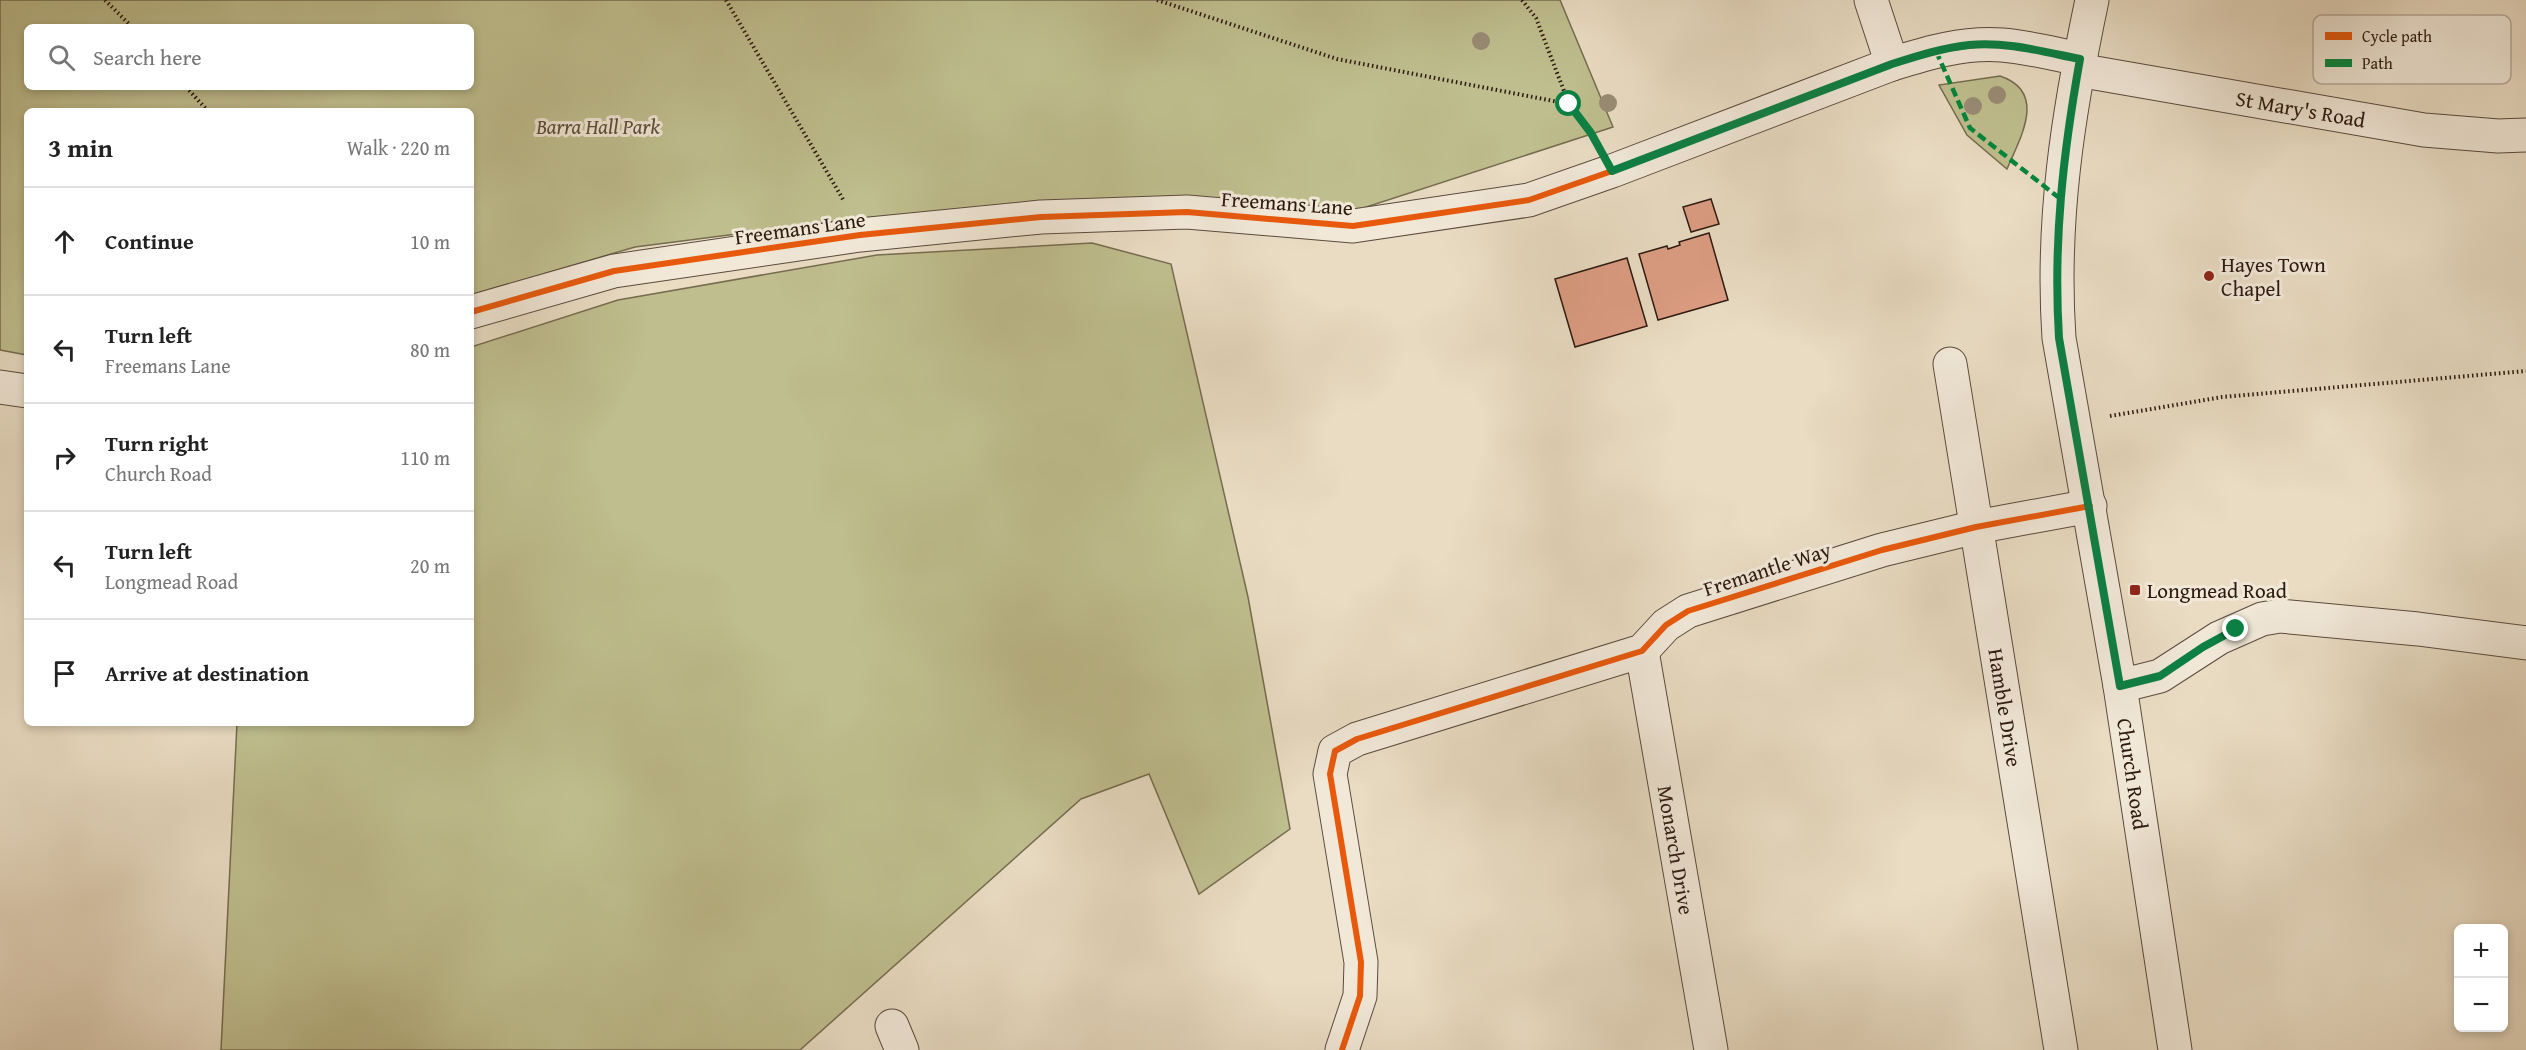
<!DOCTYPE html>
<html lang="en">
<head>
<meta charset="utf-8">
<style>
  :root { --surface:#fff; --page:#f2f2f2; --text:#222; --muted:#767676; --line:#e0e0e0 }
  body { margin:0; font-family:"Gentium Book Plus",serif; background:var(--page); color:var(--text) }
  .controls { position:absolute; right:18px; bottom:18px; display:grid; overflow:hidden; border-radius:9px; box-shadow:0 3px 9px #0003 }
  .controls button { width:54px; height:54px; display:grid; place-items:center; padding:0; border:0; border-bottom:2px solid var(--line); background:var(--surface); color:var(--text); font:30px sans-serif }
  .stop { position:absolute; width:18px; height:18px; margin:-14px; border:4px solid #0b8043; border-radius:50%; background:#fff }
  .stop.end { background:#0b8043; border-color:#fff; box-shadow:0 2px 6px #0008 }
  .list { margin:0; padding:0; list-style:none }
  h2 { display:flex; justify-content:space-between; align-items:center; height:78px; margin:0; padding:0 24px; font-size:26px }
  h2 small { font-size:20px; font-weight:400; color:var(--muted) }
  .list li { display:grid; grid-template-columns:39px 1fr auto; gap:18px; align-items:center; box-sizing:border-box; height:108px; padding:0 24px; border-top:2px solid var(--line) }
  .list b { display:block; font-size:22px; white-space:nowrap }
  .list p { margin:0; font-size:20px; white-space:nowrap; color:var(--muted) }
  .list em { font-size:20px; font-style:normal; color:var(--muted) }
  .icon { flex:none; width:33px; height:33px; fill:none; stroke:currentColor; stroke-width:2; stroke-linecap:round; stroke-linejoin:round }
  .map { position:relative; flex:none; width:2526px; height:1050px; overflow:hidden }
  .search { position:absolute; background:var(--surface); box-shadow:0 3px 9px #0003; left:24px; top:24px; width:450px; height:66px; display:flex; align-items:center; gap:15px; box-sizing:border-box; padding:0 21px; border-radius:9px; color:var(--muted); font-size:22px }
  .panel { position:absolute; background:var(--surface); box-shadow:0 3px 9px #0003; left:24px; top:108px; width:450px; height:618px; border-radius:9px }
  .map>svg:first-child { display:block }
  .green { fill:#bfbe8e; stroke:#766c50; stroke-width:1.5; fill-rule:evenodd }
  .building { fill:#dd9d83; stroke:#2c1911; stroke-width:1.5 }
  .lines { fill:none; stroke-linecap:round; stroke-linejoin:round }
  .minor-casing { stroke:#5b4a3e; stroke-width:35 }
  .tertiary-casing { stroke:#5b4a3e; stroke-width:35 }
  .path { stroke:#2c1911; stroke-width:4; stroke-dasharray:1.5 3; stroke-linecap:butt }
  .minor { stroke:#f1e8d8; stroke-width:33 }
  .tertiary { stroke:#f1e8d8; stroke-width:33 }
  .quiet { stroke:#00873e; stroke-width:4.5; stroke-dasharray:9 4.5; stroke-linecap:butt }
  .cycleway-casing { stroke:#f1e8d8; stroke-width:10 }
  .cycleway { stroke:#e8590c; stroke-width:6 }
  .tree { fill:#998c75 }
  .route { stroke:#0b8043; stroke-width:8 }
  .poi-dot { fill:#8f2418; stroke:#f1e8d8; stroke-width:2 }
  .labels { text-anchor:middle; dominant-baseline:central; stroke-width:6; stroke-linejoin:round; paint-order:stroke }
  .street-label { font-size:21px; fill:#2c1911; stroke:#f1e8d8 }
  .park-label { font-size:21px; font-style:italic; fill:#584b36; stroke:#f1e8d8 }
  .poi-label { font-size:21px; fill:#2c1911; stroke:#f1e8d8; text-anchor:start }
  .key { fill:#f1e8d8; stroke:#b6aa9c; stroke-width:1.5 }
  .key-label { font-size:16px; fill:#2c1911 }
</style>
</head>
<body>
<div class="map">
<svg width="2526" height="1050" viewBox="0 0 2526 1050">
  <rect width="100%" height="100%" fill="#e9dcc3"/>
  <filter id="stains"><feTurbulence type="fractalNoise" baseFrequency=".00333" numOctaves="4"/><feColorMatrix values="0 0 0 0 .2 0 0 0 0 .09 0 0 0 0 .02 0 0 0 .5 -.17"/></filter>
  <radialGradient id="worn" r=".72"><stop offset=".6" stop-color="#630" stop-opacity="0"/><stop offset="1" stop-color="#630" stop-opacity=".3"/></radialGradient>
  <!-- green -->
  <g class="green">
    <path d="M0 0H1560L1613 127 1354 211 1127 198 853 219 635 247 471 295V111H27V355L0 350ZM27 27H471V87H27Z"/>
    <path d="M2000 76C2048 92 2020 138 2007 169L1967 135 1939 85Z"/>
    <path d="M1092 243 1171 264 1248 597 1290 829 1199 894 1149 774 1081 799 800 1050H221L237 723H471V347L618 300 877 255Z"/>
  </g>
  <!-- building -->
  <g class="building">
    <path d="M1711 199 1719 224 1691 232 1683 207Z"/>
    <path d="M1709 233 1728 300 1658 320 1639 254 1667 246 1668 249 1680 245 1679 242Z"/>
    <path d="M1627 258 1647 326 1575 347 1555 279Z"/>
  </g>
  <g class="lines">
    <!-- minor casing -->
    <g class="minor-casing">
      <g id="minor">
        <path d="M1871 0 1892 64"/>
        <path id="s1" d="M2078 70 2424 130 2498 136 2526 135"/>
        <path id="s2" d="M1950 364 2061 1050"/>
        <path id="s3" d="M1642 651 1711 1050"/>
        <path d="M2120 686 2160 676 2219 638 2262 619 2280 616 2418 629 2526 643"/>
        <path d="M892 1026 902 1050"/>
        <path d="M1342 1050 1360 996 1361 962 1330 774 1335 751 1357 739 1642 651 1666 625 1688 611 1882 550 1976 527 2090 506"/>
      </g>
    </g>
    <!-- tertiary casing -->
    <g class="tertiary-casing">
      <g id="tertiary">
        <path id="s4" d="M2092 0C2068 114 2051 221 2059 338L2120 686 2175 1050"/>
        <path d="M471 312 614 271 860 235 1041 217 1187 212 1353 226 1529 200 1612 171 1892 64C1927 53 1964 42 2002 45 2028 47 2054 54 2080 59"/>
        <path d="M0 387 27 391"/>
      </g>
    </g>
    <!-- path -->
    <g class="path">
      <path d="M105 0 132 27"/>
      <path d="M726 0 844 201"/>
      <path d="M1157 0 1337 59 1569 104 1594 140"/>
      <path d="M1522 0 1536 18 1569 104"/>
      <path d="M186 87 208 111"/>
      <path d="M2110 416 2222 397 2526 371"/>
    </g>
    <!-- minor -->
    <use href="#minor" class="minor"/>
    <!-- tertiary -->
    <use href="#tertiary" class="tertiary"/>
    <!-- quiet -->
    <path class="quiet" d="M1936 51 1970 128 2058 197"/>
    <!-- cycleway casing -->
    <g class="cycleway-casing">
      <g id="cycleway">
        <path d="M471 312 614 271 860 235 1041 217 1187 212 1353 226 1529 200 1612 171 1892 64C1927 53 1964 42 2002 45 2028 47 2054 54 2080 59"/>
        <path d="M1342 1050 1360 996 1361 962 1330 774 1335 751 1357 739 1642 651 1666 625 1688 611 1882 550 1976 527 2090 506"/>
      </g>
    </g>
    <!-- cycleway -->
    <use href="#cycleway" class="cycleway"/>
  </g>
  <!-- trees -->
  <g class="tree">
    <circle cx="1481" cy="41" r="9"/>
    <circle cx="1997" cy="95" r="9"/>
    <circle cx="1608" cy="103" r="9"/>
    <circle cx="1973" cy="106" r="9"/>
  </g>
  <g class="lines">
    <!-- route -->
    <path class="route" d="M1569 104 1591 133 1612 171 1892 64C1917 56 1942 48 1969 45 2005 41 2044 52 2080 59 2063 154 2053 242 2059 338L2120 686 2160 676 2203 647 2236 629"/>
  </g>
  <!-- markers -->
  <g class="poi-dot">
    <circle cx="2209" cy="276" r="6"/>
    <rect x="2129" y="584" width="12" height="12" rx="3"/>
  </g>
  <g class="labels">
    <!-- street labels -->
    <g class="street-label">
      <text stroke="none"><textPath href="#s1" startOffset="226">St Mary's Road</textPath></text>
      <text transform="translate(1287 203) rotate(4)">Freemans Lane</text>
      <text transform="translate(800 228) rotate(-8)">Freemans Lane</text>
      <text transform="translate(1767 569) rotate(-18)">Fremantle Way</text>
      <text stroke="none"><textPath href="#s2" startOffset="348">Hamble Drive</textPath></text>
      <text stroke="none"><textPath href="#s4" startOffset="783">Church Road</textPath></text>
      <text stroke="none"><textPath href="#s3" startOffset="202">Monarch Drive</textPath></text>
    </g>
    <!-- park labels -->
    <g class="park-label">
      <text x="598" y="126">Barra Hall Park</text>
    </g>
    <!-- poi labels -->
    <g class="poi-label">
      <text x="2221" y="264">Hayes Town<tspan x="2221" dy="24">Chapel</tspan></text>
      <text x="2147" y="590">Longmead Road</text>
    </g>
  </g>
  <!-- legend -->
  <rect x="2313" y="15" width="198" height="69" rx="9" class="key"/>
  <rect x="2325" y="32" width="27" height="8" fill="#e8590c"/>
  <rect x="2325" y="59" width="27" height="8" fill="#00873e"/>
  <g class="key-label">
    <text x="2362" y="42">Cycle path</text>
    <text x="2362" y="69">Path</text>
  </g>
  <rect width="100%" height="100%" filter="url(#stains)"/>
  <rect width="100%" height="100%" fill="url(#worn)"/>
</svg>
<div class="controls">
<button>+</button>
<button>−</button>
</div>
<div class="stop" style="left:1569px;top:104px"></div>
<div class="stop end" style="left:2236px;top:629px"></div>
<div class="search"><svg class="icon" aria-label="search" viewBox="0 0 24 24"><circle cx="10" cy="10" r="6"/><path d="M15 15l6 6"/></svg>Search here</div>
<section class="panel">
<h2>3 min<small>Walk · 220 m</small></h2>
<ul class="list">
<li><svg class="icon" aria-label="ahead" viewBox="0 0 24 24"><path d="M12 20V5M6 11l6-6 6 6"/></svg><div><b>Continue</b></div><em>10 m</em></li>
<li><svg class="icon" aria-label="left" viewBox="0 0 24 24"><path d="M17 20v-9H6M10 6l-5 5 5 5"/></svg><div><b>Turn left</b><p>Freemans Lane</p></div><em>80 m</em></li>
<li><svg class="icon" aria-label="right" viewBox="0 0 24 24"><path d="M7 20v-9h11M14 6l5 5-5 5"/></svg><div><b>Turn right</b><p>Church Road</p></div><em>110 m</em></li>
<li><svg class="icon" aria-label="left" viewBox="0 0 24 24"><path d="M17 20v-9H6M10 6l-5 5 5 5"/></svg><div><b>Turn left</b><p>Longmead Road</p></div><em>20 m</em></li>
<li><svg class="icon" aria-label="arrive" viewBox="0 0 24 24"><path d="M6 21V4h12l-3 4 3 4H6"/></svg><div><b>Arrive at destination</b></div></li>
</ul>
</section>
</div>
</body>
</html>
